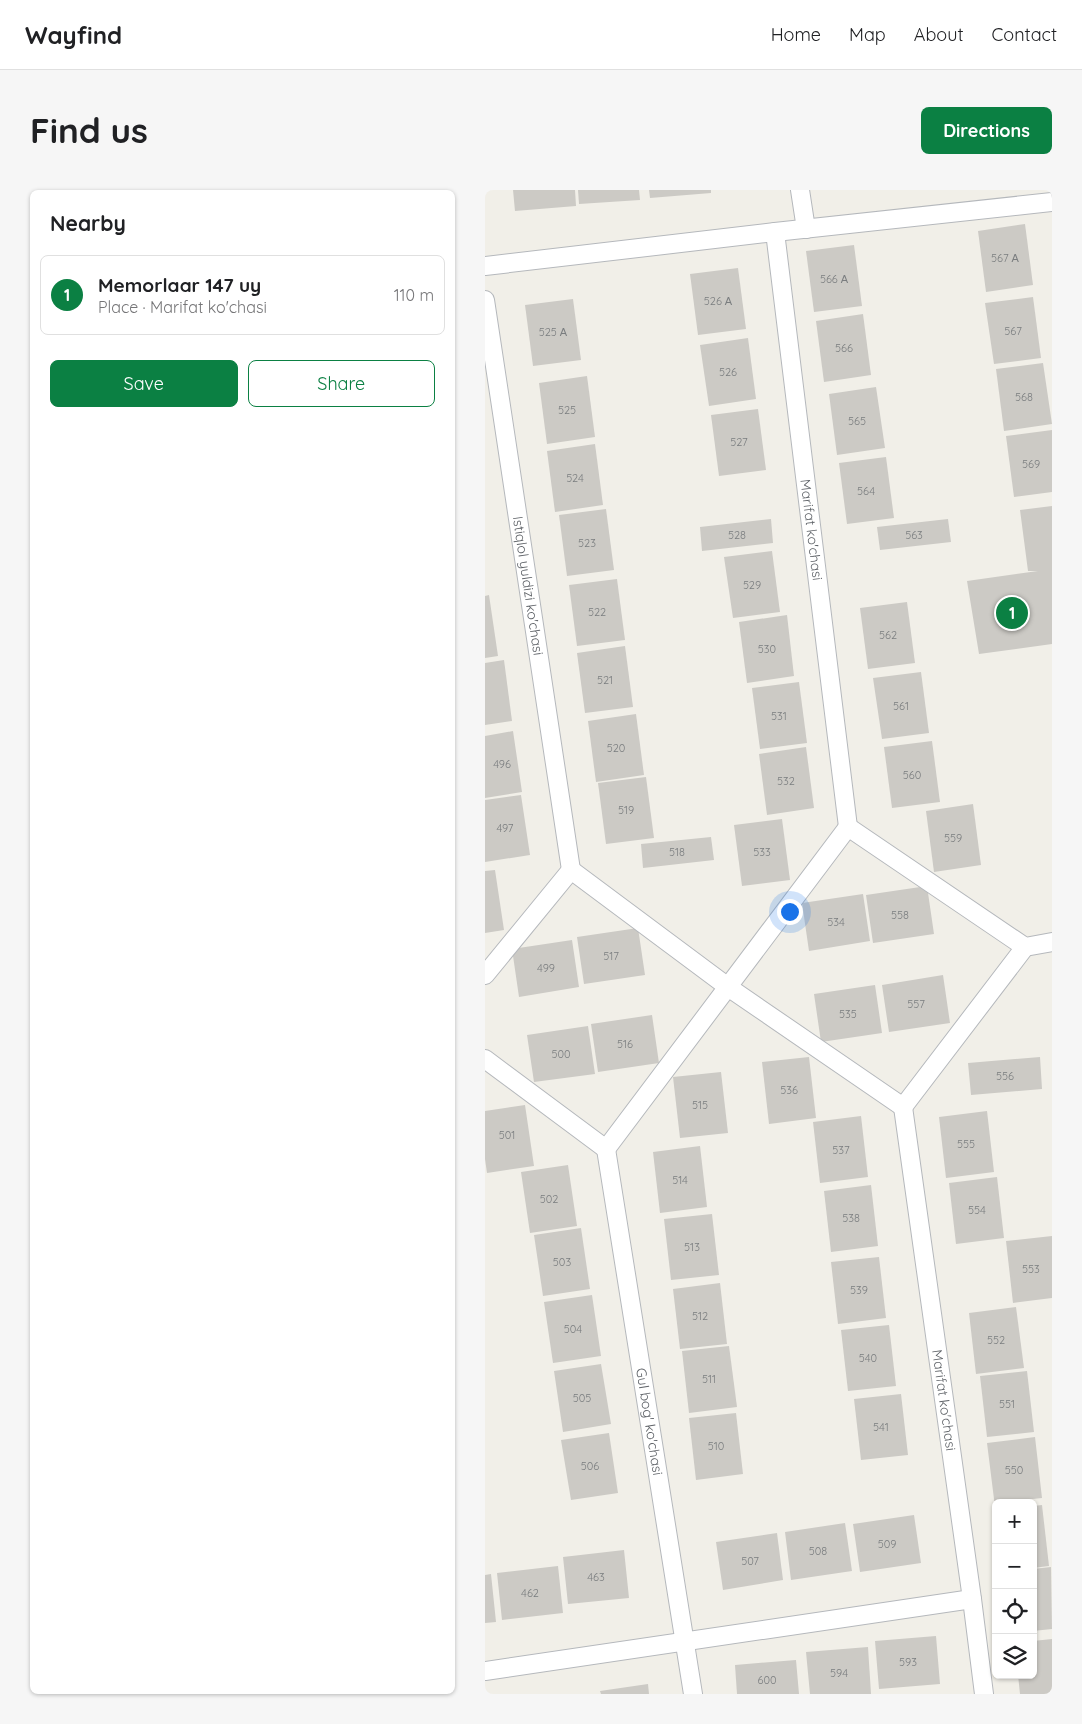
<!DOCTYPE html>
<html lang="en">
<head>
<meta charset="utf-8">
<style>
  :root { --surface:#fff; --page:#f6f6f6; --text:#202124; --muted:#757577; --line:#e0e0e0; --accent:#0b8043 }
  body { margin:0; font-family:Quicksand,sans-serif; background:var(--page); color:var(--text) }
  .controls { position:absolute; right:15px; bottom:15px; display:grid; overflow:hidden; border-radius:8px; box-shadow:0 1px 4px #0004 }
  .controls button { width:45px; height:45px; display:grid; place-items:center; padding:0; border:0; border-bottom:1px solid var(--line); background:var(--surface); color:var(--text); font:25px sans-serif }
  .you { position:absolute; left:304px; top:721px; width:18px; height:18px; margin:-12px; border:4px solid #fff; border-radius:50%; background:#1a73e8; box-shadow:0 0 0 8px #1a73e833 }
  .badge { display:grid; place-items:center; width:32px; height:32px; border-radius:50%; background:var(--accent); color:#fff; font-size:16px; font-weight:700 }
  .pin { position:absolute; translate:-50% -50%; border:2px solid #fff; box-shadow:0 1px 5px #0006 }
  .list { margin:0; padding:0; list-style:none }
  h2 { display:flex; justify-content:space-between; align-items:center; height:65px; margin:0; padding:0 20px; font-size:21px }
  h2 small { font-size:16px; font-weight:400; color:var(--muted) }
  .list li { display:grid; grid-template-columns:32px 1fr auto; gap:15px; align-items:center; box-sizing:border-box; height:80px; margin:0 10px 10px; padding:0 10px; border:1px solid var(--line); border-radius:8px }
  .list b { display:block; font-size:19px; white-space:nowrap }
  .list p { margin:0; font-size:16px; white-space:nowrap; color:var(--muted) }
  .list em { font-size:16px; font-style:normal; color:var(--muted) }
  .actions { display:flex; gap:10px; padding:15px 20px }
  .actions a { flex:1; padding:11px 0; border:1px solid var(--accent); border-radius:8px; text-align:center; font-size:18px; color:var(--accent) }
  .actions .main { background:var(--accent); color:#fff }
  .icon { flex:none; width:28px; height:28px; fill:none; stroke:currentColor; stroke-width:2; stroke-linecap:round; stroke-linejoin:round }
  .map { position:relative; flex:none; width:567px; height:1504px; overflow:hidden; border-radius:8px }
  header { display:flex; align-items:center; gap:30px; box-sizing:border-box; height:70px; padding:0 25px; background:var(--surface); border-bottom:1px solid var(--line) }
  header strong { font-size:24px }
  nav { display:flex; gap:28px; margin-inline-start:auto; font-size:18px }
  .intro { display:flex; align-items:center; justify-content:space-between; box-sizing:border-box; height:120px; padding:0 30px }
  h1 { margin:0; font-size:35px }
  .button { padding:12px 22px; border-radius:8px; background:var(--accent); color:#fff; font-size:18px; font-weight:700 }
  main { display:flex; gap:30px; padding:0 30px }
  aside { flex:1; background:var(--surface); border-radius:8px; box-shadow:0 1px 4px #0004 }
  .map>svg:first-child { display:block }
  .building { fill:#cccac5 }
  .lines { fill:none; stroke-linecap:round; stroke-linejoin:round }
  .street-casing { stroke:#b5b8bc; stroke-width:20 }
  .street { stroke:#fff; stroke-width:18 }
  .labels { text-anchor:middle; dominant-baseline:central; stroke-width:4; stroke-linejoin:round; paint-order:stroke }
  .number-label { font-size:11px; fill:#7a7d7f }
  .street-label { font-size:14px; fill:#5f6368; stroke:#fff }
</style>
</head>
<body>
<header>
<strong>Wayfind</strong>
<nav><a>Home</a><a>Map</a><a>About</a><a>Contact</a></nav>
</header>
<div class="intro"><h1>Find us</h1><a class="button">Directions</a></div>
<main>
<aside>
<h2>Nearby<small></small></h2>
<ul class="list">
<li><span class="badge">1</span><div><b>Memorlaar 147 uy</b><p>Place · Marifat ko'chasi</p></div><em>110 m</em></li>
</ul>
<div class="actions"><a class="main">Save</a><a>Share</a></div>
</aside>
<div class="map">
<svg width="567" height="1504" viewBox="0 0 567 1504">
  <rect width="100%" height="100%" fill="#f1efe8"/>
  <!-- building -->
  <g class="building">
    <path d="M28 0H90L91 16 30 21Z"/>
    <path d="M93 0H154L155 10 94 14Z"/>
    <path d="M164 0H226V3L165 8Z"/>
    <path d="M540 34 548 95 501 102 493 41Z"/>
    <path d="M369 55 377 116 329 122 321 61Z"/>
    <path d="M253 78 261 139 213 145 205 84Z"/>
    <path d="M548 107 556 168 509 174 500 113Z"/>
    <path d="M88 109 96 170 48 176 40 115Z"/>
    <path d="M378 124 386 185 339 192 331 131Z"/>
    <path d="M263 148 271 209 224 216 215 155Z"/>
    <path d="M558 173 567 234 519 241 511 179Z"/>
    <path d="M102 186 110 247 62 254 54 193Z"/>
    <path d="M391 197 400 258 352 265 344 204Z"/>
    <path d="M273 219 281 280 234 286 226 225Z"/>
    <path d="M567 240V302L529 307 521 246Z"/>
    <path d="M110 254 118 315 70 322 62 261Z"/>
    <path d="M401 267 409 328 362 334 354 273Z"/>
    <path d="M567 316V454L494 464 482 391 553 381H543L535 320Z"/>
    <path d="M121 319 129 380 82 386 74 325Z"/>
    <path d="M286 329 288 353 217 361 215 337Z"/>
    <path d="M463 329 466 352 395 360 392 337Z"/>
    <path d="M287 361 295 422 248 428 239 367Z"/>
    <path d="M132 389 140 450 92 456 84 395Z"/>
    <path d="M4 405 13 466 0 468V406Z"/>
    <path d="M422 412 430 473 383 479 375 418Z"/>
    <path d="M302 425 309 486 262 493 254 432Z"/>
    <path d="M140 456 148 517 100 523 92 463Z"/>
    <path d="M19 470 27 531 0 535V473Z"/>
    <path d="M436 482 444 543 397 549 388 488Z"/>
    <path d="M314 492 322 553 275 559 267 498Z"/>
    <path d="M151 524 159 585 111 592 103 531Z"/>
    <path d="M28 541 37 602 0 608V546Z"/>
    <path d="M447 551 455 612 407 618 399 557Z"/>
    <path d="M321 557 329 618 282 625 274 564Z"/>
    <path d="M161 587 169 648 121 654 113 593Z"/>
    <path d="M36 605 45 665 0 672V610Z"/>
    <path d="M488 614 496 675 449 682 441 621Z"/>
    <path d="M297 629 305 690 257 696 249 635Z"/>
    <path d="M226 647 229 670 158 678 156 654Z"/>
    <path d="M10 680 19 740 0 743V681Z"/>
    <path d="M442 696 449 744 388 753 381 705Z"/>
    <path d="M378 704 385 751 324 761 317 713Z"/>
    <path d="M153 738 160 785 99 794 92 747Z"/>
    <path d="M87 750 94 797 34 807 27 759Z"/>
    <path d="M458 785 465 833 404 842 397 795Z"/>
    <path d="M390 795 397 843 336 852 329 804Z"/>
    <path d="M167 825 174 873 113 882 106 834Z"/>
    <path d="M103 836 110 884 49 892 42 845Z"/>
    <path d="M324 867 331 928 284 934 277 872Z"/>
    <path d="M555 867 557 899 486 905 483 873Z"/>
    <path d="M236 882 243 943 195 948 188 887Z"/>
    <path d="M40 915 49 976 2 983 0 969V921Z"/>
    <path d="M502 921 509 982 461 988 454 927Z"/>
    <path d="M376 926 383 987 335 993 328 932Z"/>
    <path d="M215 956 222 1017 175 1023 168 962Z"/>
    <path d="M83 975 92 1036 45 1043 36 982Z"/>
    <path d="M512 987 519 1048 471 1054 464 993Z"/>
    <path d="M386 995 393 1056 346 1062 339 1001Z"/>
    <path d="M227 1024 234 1085 186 1090 179 1029Z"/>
    <path d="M96 1038 105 1099 58 1106 49 1045Z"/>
    <path d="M567 1046V1108L528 1113 521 1051Z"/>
    <path d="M394 1067 401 1128 353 1134 346 1072Z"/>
    <path d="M235 1093 242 1154 195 1159 188 1099Z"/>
    <path d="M107 1105 116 1166 68 1173 59 1112Z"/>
    <path d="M531 1117 539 1178 491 1184 484 1123Z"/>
    <path d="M404 1135 411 1196 363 1201 356 1140Z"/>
    <path d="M244 1156 252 1217 204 1223 197 1161Z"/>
    <path d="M116 1174 126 1234 78 1242 69 1181Z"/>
    <path d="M542 1181 549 1242 502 1247 495 1186Z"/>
    <path d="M416 1204 423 1265 376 1270 369 1209Z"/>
    <path d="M251 1223 258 1284 211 1290 204 1228Z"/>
    <path d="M124 1243 133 1303 86 1310 76 1250Z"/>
    <path d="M550 1247 557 1308 511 1313 510 1317 502 1253Z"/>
    <path d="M557 1315 564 1376 548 1378V1316Z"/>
    <path d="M429 1325 436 1373 375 1382 368 1334Z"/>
    <path d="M360 1333 367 1381 306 1390 300 1342Z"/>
    <path d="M292 1343 298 1390 238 1400 231 1352Z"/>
    <path d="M139 1360 144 1408 83 1414 78 1367Z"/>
    <path d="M73 1376 78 1423 17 1430 12 1383Z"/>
    <path d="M566 1377 567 1439 548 1441V1379Z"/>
    <path d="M6 1384 11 1432 0 1433V1385Z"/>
    <path d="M451 1446 455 1494 394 1499 390 1451Z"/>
    <path d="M567 1449V1504H535L533 1485H548V1451Z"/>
    <path d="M383 1457 386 1504H325L321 1462Z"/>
    <path d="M311 1470 314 1504H252L250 1475Z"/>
    <path d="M163 1494 164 1504H116L115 1501Z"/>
  </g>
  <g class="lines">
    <!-- street casing -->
    <g class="street-casing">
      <g id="street">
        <path d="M315 0 321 39"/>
        <path id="s1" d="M290 42 363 637"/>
        <path d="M0 76 290 42 567 12"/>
        <path id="s2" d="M0 110 86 680"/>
        <path d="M363 637 540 757 567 752"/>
        <path d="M86 680 243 797 418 917"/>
        <path d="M0 785 86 680"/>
        <path d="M0 869 121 959"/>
        <path id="s3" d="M418 917 487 1409 499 1504"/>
        <path d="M418 917 540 757"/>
        <path id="s4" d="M121 959 208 1504"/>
        <path d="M121 959 363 637"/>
        <path d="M0 1481 487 1409"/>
      </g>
    </g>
    <!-- street -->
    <use href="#street" class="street"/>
  </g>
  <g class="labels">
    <!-- number labels -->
    <g class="number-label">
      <text x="520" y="68">567 А</text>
      <text x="349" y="89">566 А</text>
      <text x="233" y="111">526 А</text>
      <text x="528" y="141">567</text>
      <text x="68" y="142">525 А</text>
      <text x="359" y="158">566</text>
      <text x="243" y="182">526</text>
      <text x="539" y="207">568</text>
      <text x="82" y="220">525</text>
      <text x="372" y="231">565</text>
      <text x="254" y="252">527</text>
      <text x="546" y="274">569</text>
      <text x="90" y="288">524</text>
      <text x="381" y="301">564</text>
      <text x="252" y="345">528</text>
      <text x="429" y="345">563</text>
      <text x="102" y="353">523</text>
      <text x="267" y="395">529</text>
      <text x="112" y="422">522</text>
      <text x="403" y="445">562</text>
      <text x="282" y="459">530</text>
      <text x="120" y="490">521</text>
      <text x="416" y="516">561</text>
      <text x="294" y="526">531</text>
      <text x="131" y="558">520</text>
      <text x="17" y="574">496</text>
      <text x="427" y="585">560</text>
      <text x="301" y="591">532</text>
      <text x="141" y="620">519</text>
      <text x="20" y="638">497</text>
      <text x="468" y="648">559</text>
      <text x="192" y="662">518</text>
      <text x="277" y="662">533</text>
      <text x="415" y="725">558</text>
      <text x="351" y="732">534</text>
      <text x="126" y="766">517</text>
      <text x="61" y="778">499</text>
      <text x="431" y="814">557</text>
      <text x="363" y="824">535</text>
      <text x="140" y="854">516</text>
      <text x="76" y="864">500</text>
      <text x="520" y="886">556</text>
      <text x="304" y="900">536</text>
      <text x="215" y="915">515</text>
      <text x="22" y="945">501</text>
      <text x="481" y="954">555</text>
      <text x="356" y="960">537</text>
      <text x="195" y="990">514</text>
      <text x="64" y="1009">502</text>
      <text x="492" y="1020">554</text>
      <text x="366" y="1028">538</text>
      <text x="207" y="1057">513</text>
      <text x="77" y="1072">503</text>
      <text x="546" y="1079">553</text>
      <text x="374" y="1100">539</text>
      <text x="215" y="1126">512</text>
      <text x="88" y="1139">504</text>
      <text x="511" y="1150">552</text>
      <text x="383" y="1168">540</text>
      <text x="224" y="1189">511</text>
      <text x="97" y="1208">505</text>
      <text x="522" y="1214">551</text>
      <text x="396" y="1237">541</text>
      <text x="231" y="1256">510</text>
      <text x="105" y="1276">506</text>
      <text x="529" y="1280">550</text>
      <text x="402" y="1354">509</text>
      <text x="333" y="1361">508</text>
      <text x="265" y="1371">507</text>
      <text x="111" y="1387">463</text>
      <text x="45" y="1403">462</text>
      <text x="423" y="1472">593</text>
      <text x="354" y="1483">594</text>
      <text x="282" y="1490">600</text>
    </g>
    <!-- street labels -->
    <g class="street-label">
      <text stroke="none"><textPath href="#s1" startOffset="300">Marifat ko'chasi</textPath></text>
      <text stroke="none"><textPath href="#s2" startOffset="289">Istiqlol yuldizi ko'chasi</textPath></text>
      <text stroke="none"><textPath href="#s3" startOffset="296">Marifat ko'chasi</textPath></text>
      <text stroke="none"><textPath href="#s4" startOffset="276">Gul bog' ko'chasi</textPath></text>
    </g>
  </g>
</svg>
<div class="controls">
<button>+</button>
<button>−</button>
<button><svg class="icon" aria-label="locate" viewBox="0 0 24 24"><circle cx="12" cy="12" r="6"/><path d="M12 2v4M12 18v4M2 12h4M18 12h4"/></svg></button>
<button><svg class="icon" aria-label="layers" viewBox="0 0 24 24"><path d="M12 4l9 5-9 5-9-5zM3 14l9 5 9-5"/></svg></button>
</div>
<div class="you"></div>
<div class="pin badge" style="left:527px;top:423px">1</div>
</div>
</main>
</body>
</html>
